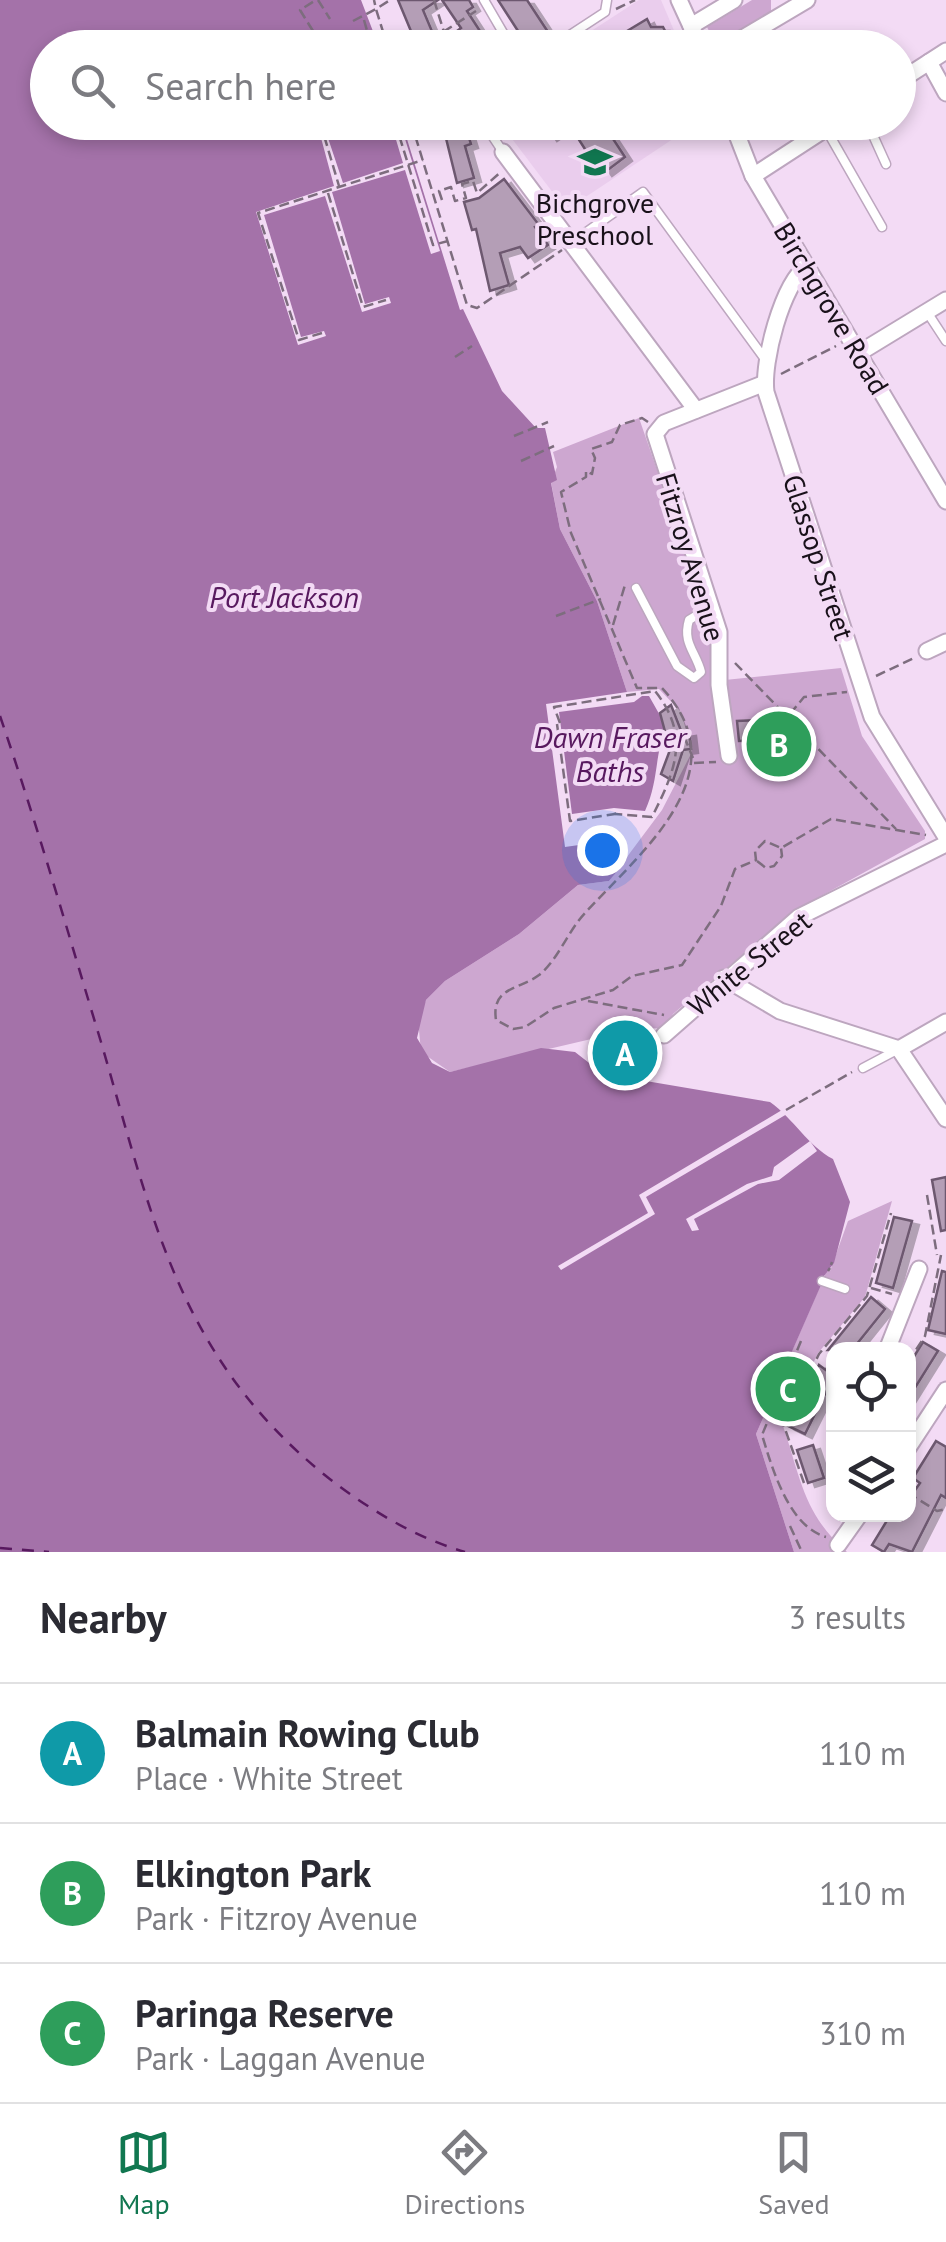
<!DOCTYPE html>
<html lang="en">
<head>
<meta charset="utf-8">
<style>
  :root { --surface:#fff; --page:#f2f2f3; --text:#2b2b33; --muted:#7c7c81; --line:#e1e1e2; --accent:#117750 }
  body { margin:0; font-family:"PT Sans",sans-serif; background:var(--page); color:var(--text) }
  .controls { position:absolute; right:30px; bottom:30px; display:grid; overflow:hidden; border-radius:20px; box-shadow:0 5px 15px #0003 }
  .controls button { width:90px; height:90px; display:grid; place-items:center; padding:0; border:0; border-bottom:2px solid var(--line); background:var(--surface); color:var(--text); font:50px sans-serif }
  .you { position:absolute; left:602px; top:850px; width:35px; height:35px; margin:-25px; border:8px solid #fff; border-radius:50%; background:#1a73e8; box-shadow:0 0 0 15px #1a73e833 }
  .badge { display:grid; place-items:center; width:65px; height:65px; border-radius:50%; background:var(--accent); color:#fff; font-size:32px; font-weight:700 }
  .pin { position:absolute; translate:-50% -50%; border:5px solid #fff; box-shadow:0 2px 10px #0006 }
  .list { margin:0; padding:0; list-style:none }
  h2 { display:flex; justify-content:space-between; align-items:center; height:130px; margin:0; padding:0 40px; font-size:42px }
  h2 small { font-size:32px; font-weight:400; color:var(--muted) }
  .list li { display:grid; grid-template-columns:65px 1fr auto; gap:30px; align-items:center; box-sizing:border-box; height:140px; padding:0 40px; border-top:2px solid var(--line) }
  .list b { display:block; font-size:38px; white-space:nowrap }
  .list p { margin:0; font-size:32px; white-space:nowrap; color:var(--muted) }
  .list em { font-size:32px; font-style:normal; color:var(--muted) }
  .icon { flex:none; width:55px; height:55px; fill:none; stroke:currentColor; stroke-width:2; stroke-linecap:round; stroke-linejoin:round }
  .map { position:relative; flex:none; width:946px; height:1552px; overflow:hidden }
  .search { position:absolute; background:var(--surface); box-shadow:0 5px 15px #0003; left:30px; right:30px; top:30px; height:110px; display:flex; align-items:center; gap:25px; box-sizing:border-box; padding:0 35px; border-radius:55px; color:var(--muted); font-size:38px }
  .sheet { height:550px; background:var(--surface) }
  nav { display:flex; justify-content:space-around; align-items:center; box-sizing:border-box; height:140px; border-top:2px solid var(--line); background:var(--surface); font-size:28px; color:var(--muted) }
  nav a { display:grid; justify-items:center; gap:5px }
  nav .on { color:var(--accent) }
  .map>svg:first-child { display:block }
  .built { fill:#eacded }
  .green { fill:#cda7d0 }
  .water { fill:#a472a9 }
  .pier { fill:#f3dbf5 }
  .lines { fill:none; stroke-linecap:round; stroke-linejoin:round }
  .ferry { stroke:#58195f; stroke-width:2.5; stroke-dasharray:12 10; stroke-linecap:butt }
  .building { fill:#b49eb6; stroke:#6d596f; stroke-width:2.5; filter:url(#shadow) }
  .lane-casing { stroke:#bda6bf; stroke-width:11 }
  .street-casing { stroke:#bda6bf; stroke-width:19 }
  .path { stroke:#7d6d7e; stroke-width:2.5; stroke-dasharray:10 5; stroke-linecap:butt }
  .lane { stroke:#fff; stroke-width:8 }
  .street { stroke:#fff; stroke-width:15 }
  .labels { text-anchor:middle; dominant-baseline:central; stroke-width:8; stroke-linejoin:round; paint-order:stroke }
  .poi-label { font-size:28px; fill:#19111a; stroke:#f3dbf5 }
  .street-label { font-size:28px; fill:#19111a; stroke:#f3dbf5 }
  .water-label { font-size:30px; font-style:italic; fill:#58195f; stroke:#f3dbf5 }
</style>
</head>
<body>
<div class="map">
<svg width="946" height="1552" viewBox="0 0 946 1552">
  <defs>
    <filter id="shadow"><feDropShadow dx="7" dy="4" stdDeviation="0" flood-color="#0004"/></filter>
  </defs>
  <rect width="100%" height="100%" fill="#f3dbf5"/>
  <!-- built -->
  <g class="built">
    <path d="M639 0H661L681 47 565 48Z"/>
    <path d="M500 123H697L566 210Z"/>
  </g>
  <!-- green -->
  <g class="green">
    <path d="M752 0H771V13L717 47 707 27Z"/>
    <path d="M639 418 707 614 715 681 841 668 862 736 925 831V839L792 912 673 1014 667 1028 634 1029 450 1072 421 1052 418 1019 426 1000 445 981 519 934 578 885 609 881 662 810 692 752 681 712 659 689 627 692 597 601 560 529 551 482 557 467 553 452Z"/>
    <path d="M892 1201 865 1297 818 1353 783 1426C801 1479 804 1515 847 1552H794L756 1434 827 1270 830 1271 848 1221Z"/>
  </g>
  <!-- water -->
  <g class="water">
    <path d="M0 0H361L379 47 48 48V122L402 123 460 310 463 309 502 391 536 428H545L557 480 551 483 560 529 597 601 627 692 546 704 565 847 614 840 624 849 627 859 609 881 578 885 519 934 445 981 426 1000 417 1038 432 1063 450 1072 541 1048 575 1052 611 1080H640L770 1102C794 1119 808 1146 833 1159L850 1202 834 1263 824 1276 837 1282 834 1289 821 1285 756 1434 794 1552H0Z"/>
    <path d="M642 696H649L666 726C654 758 659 780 645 811L614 808 572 814 559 712 634 702Z"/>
  </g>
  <!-- pier -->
  <g class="pier">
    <path d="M317 123H323L343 183 403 163 391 123H400L440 251 431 254 405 170 332 192 365 304 389 297 391 303 362 312 325 196 264 215 301 337 324 331 326 336 298 345 256 212 334 186Z"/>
    <path d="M782 1110 787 1114 646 1197 655 1214 561 1270 558 1266 648 1213 639 1195Z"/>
    <path d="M810 1141 817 1151 779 1180 758 1184 694 1219 699 1230 692 1231 686 1219 747 1184 772 1176 774 1167Z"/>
  </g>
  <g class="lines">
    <!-- ferry -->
    <g class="ferry">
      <path d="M0 716C37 824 68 933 101 1042 152 1216 178 1357 326 1476 368 1509 414 1537 465 1552"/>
      <path d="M0 1548 49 1552"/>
    </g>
  </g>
  <!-- building -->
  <g class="building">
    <path d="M398 0H438L423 10 439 48H418Z"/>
    <path d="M442 0H469L473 7 467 11 491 48H462L453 34 461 28Z"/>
    <path d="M498 0H527L552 38 543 48H529Z"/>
    <path d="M647 19 651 27H663L674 48H599Z"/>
    <path d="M454 122H464L471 144 465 146 474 178 457 183 443 126Z"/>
    <path d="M540 122H602L625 157 605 172 593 155 590 157 569 124 550 137Z"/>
    <path d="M504 179 539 225 535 227 548 245 528 258 520 247 500 253 509 285 490 291 476 229 472 230 464 202 479 198Z"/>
    <path d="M671 705 682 733 689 732 691 749 683 750 673 781 661 774 670 750 660 713Z"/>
    <path d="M759 720 761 740 739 741 737 721Z"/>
    <path d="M636 1027 649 1039 638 1050 644 1056 622 1078 615 1071 611 1076 599 1064Z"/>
    <path d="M946 1177V1230L941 1231 932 1180Z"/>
    <path d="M894 1217 912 1221 893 1288 876 1283Z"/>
    <path d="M942 1271 946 1272V1334L928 1330Z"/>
    <path d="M871 1297 885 1309 852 1350H828Z"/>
    <path d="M923 1342 938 1351 908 1399V1366Z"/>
    <path d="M819 1365 834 1376 805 1434 788 1426Z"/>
    <path d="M936 1441 946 1447V1498L941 1495 912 1552 889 1544 884 1552 872 1545 891 1514H908V1500L920 1483 913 1478Z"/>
    <path d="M813 1445 824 1478 808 1483 797 1450Z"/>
  </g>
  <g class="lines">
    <!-- lane casing -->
    <g class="lane-casing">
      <g id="lane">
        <path d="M484 0 512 48"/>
        <path d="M550 48 605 12 607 0"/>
        <path d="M483 122 503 152"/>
        <path d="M867 122 886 164"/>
        <path d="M826 129 882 227"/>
        <path d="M571 243 643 192 767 362"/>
        <path d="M927 312 946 341"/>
        <path d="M636 588 677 666 694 678 701 672C696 652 682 643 689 620L712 606"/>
        <path d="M863 1068 895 1051"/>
        <path d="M822 1281 845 1289"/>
      </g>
    </g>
    <!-- street casing -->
    <g class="street-casing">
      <g id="street">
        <path d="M679 0 701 48"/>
        <path d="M691 26 734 0"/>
        <path d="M726 48 807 0"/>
        <path d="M929 62 946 93"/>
        <path d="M898 82 946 51"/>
        <path d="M732 122 753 176 946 501"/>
        <path d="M503 152 696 410"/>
        <path d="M753 176 836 122"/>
        <path d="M807 266C782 284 762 362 766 392L872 717 946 837"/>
        <path d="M859 353 946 300"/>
        <path d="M927 651 946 642"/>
        <path d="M729 756 719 685V632L655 434 664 423 765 383"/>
        <path d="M724 978 780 1011 899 1049"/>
        <path d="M664 1035 799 917 946 844"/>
        <path d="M899 1049 946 1119"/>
        <path d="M899 1049 946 1022"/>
        <path d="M887 1350 919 1269"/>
        <path d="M908 1448 946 1390"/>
        <path d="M838 1545 860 1514"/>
      </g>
    </g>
    <!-- path -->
    <g class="path">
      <path d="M318 0 330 19"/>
      <path d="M434 0 449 48"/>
      <path d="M616 9 635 0"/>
      <path d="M364 20 372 48"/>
      <path d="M353 21 376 9 374 0"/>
      <path d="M313 31 300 10 316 0"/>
      <path d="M388 48 376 9 390 0"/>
      <path d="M418 48 476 11"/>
      <path d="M320 122 339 186"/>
      <path d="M395 122 433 245 448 241"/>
      <path d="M411 122 467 305 477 308 562 250"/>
      <path d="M328 193 363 307 386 300"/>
      <path d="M442 200 439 191 451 187 455 201 466 198 462 184 473 181 477 193 502 171"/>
      <path d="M322 333 299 340 258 213 423 160"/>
      <path d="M455 357 472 346"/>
      <path d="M781 374 836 346"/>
      <path d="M648 422 642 418 620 425 612 442 591 449 595 458 592 474 586 471V477L561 492 571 533 637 688H662C741 773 642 851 585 913 568 931 558 960 539 975 519 990 491 987 496 1020L513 1029 525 1027 554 1008 613 990 632 976 682 965 721 906 735 869 756 860 755 851 765 841 781 848 831 819 926 835"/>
      <path d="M514 436 548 422"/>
      <path d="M521 461 554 446"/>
      <path d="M556 616 601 599"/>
      <path d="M613 625 625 585"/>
      <path d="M735 663 896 829"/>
      <path d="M876 676 914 658"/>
      <path d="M790 714 804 697 847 692"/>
      <path d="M560 723 554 707 655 691C691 736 675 771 652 817L615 814"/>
      <path d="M557 724 570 821 615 814 614 808"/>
      <path d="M681 742 686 741 693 758"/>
      <path d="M694 763 716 762"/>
      <path d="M757 861 766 868 774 866 782 856 781 848"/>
      <path d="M588 1001 664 1015"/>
      <path d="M786 1110 852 1072"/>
      <path d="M927 1195 937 1255"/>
      <path d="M831 1265 832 1262"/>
      <path d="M828 1271 830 1268"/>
      <path d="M871 1288 892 1294"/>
      <path d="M801 1341 762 1435C772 1467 788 1526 826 1537"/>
      <path d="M908 1362 925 1336 941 1255"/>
      <path d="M804 1483 784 1426 819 1354 867 1296 891 1213"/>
      <path d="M908 1493 937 1511 946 1509"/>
      <path d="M790 1526 802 1552"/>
    </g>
    <!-- lane -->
    <use href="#lane" class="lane"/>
    <!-- street -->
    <use href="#street" class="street"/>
  </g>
  <!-- icons -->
  <defs>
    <g id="school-bare" transform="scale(2.7)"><path d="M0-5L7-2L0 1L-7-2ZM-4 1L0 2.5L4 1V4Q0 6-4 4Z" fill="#117750" stroke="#f3dbf5" stroke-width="2.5" paint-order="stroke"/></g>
  </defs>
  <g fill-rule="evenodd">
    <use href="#school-bare" x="595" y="162"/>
  </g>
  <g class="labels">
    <!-- poi labels -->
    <g class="poi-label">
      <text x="595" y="202">Bichgrove<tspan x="595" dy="32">Preschool</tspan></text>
    </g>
    <!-- street labels -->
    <g class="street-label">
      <text transform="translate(832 308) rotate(59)">Birchgrove Road</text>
      <text transform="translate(691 557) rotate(73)">Fitzroy Avenue</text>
      <text transform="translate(819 557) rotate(72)">Glassop Street</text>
      <text transform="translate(749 963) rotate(-39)">White Street</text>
    </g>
    <!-- water labels -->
    <g class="water-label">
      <text x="284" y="596">Port Jackson</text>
      <text x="610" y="736">Dawn Fraser<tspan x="610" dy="34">Baths</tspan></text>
    </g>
  </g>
</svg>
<div class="controls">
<button><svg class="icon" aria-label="locate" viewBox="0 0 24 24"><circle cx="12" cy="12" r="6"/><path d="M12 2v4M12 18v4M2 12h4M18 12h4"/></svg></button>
<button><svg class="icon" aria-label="layers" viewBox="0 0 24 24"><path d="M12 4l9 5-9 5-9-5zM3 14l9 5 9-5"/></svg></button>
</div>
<div class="you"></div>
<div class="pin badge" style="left:625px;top:1053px;background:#0f9aa8">A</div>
<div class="pin badge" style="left:779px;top:744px;background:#2e9e5b">B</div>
<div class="pin badge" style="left:788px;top:1389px;background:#2e9e5b">C</div>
<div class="search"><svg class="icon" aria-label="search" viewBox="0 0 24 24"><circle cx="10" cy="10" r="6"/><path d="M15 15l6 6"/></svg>Search here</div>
</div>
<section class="sheet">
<h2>Nearby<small>3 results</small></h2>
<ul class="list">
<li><span class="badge" style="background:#0f9aa8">A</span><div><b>Balmain Rowing Club</b><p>Place · White Street</p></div><em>110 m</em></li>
<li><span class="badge" style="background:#2e9e5b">B</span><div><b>Elkington Park</b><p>Park · Fitzroy Avenue</p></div><em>110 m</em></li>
<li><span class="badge" style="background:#2e9e5b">C</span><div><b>Paringa Reserve</b><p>Park · Laggan Avenue</p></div><em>310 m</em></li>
</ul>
</section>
<nav>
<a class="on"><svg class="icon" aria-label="map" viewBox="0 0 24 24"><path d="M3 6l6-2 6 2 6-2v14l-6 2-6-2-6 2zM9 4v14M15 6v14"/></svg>Map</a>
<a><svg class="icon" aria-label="directions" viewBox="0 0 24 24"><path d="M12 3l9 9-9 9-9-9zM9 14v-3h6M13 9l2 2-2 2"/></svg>Directions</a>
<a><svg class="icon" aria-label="saved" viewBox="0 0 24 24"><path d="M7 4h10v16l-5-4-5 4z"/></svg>Saved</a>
</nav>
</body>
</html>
